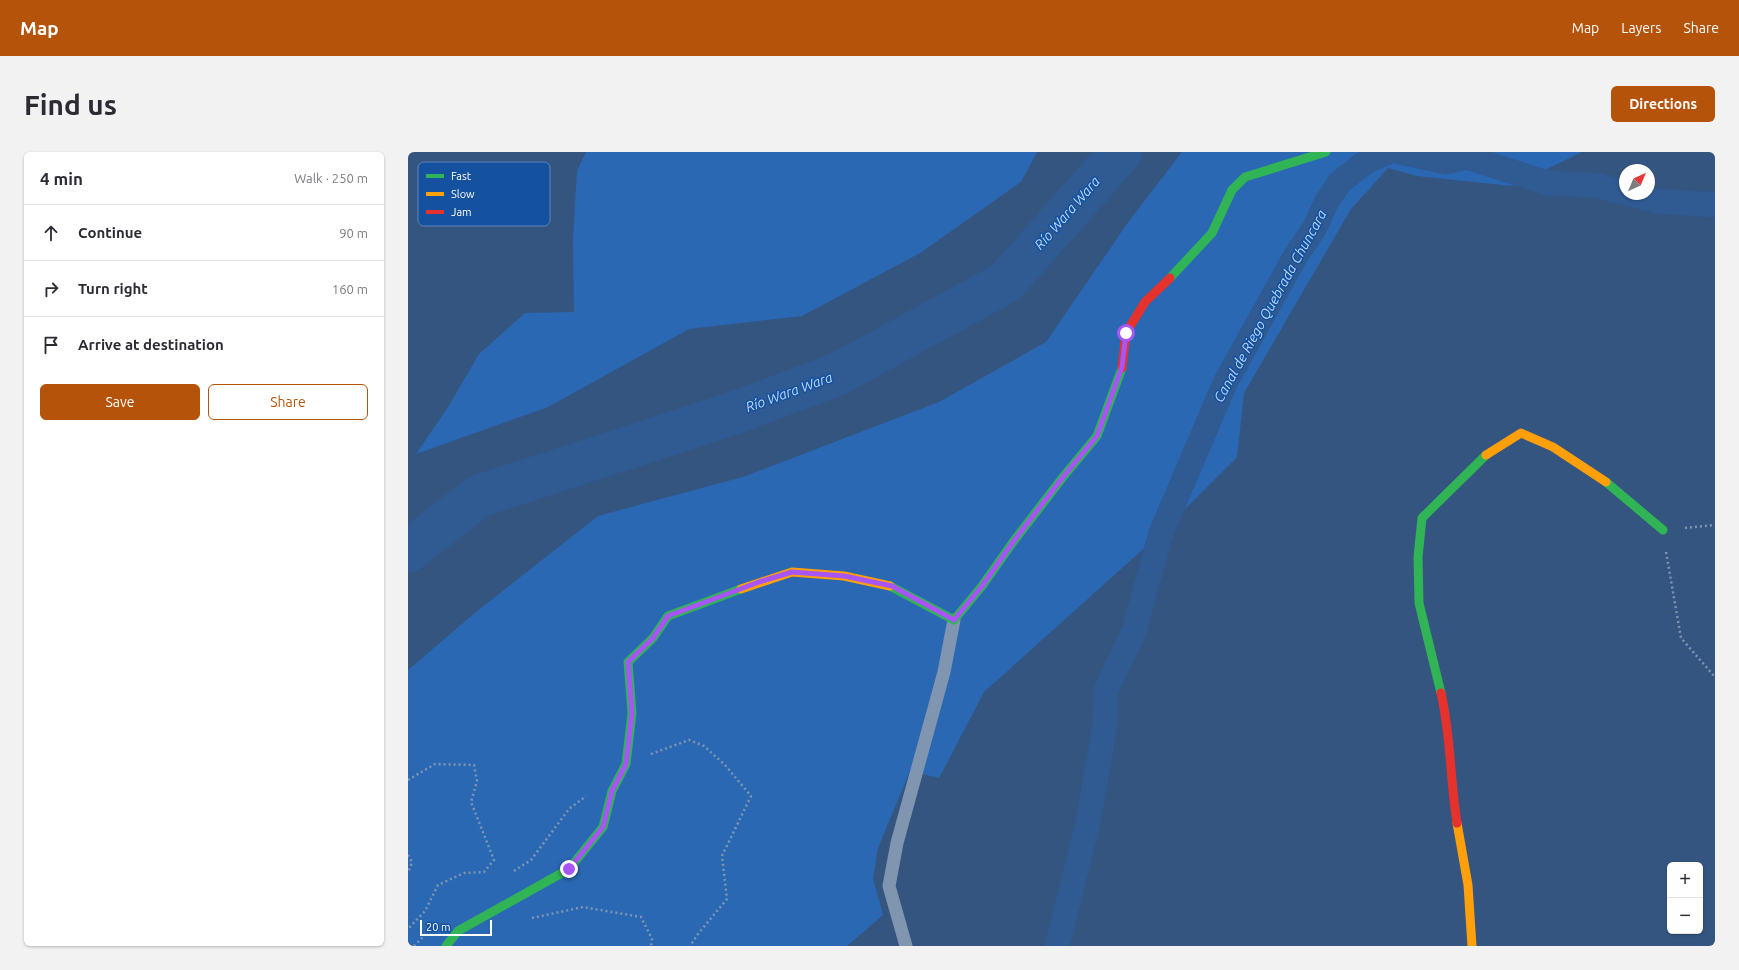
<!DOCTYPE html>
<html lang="en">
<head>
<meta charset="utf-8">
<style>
  :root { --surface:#fff; --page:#f2f2f3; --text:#2b2b33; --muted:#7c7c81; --line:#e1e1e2; --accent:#b45309 }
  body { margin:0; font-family:Ubuntu,sans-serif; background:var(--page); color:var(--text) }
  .controls { position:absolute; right:12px; bottom:12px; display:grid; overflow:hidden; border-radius:6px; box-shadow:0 1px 3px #0004 }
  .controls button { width:36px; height:36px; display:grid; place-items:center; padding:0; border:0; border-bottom:1px solid var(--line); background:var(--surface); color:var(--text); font:20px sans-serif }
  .compass { position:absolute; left:1211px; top:12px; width:36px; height:36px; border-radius:50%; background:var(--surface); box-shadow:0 1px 3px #0004; rotate:44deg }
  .scale { position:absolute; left:12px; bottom:10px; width:72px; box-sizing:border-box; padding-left:4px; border:2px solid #fff; border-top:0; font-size:11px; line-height:14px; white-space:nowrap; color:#fff; -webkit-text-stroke:3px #14519f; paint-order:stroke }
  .stop { position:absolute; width:12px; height:12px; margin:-9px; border:3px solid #a855f7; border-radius:50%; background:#fff }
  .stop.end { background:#a855f7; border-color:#fff; box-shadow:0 1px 4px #0008 }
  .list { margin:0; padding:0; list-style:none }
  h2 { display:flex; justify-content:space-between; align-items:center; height:52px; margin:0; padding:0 16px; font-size:17px }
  h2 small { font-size:13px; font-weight:400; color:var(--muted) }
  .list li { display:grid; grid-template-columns:26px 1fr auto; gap:12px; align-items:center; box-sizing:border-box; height:56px; padding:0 16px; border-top:1px solid var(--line) }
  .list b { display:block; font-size:15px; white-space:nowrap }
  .list em { font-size:13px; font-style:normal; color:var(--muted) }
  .actions { display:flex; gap:8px; padding:12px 16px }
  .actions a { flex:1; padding:9px 0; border:1px solid var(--accent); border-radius:6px; text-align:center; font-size:14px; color:var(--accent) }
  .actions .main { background:var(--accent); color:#fff }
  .icon { flex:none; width:22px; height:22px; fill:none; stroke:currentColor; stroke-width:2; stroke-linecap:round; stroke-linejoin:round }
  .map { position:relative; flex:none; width:1307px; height:794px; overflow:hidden; border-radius:6px }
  header { display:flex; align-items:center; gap:24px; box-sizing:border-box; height:56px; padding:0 20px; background:var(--accent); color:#fff }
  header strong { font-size:19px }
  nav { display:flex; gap:22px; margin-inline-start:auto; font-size:14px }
  .intro { display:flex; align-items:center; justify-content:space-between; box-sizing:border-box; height:96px; padding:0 24px }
  h1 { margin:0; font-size:28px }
  .button { padding:10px 18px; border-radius:6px; background:var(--accent); color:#fff; font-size:14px; font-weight:700 }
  main { display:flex; gap:24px; padding:0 24px }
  aside { flex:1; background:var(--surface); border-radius:6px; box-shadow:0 1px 3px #0004 }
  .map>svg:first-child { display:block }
  .green { fill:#2a68b4 }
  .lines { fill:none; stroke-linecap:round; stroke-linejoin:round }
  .canal { stroke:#2f5a92; stroke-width:25 }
  .river { stroke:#2f5a92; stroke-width:43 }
  .path { stroke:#7f95b0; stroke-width:2.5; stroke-dasharray:2 3; stroke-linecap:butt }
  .lane { stroke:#7f95b0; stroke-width:13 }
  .fast { stroke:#30b455; stroke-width:9 }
  .slow { stroke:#ff9f0a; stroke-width:9 }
  .jam { stroke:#e5322d; stroke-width:9 }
  .route { stroke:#a855f7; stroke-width:5 }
  .labels { text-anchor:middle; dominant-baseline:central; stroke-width:3; stroke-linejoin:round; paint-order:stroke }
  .water-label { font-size:14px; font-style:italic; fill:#b9d7fa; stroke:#14519f }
  .key { fill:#14519f; stroke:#5a85bc; stroke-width:1 }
  .key-label { font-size:11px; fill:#fff }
</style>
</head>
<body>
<header>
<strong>Map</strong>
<nav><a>Map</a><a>Layers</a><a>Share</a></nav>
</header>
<div class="intro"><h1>Find us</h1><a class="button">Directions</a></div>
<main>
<aside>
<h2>4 min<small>Walk · 250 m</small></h2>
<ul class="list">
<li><svg class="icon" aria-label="ahead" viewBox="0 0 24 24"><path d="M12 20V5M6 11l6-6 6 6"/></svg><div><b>Continue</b></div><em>90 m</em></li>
<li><svg class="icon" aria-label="right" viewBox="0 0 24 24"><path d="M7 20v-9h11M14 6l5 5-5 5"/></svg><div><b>Turn right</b></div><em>160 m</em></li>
<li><svg class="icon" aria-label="arrive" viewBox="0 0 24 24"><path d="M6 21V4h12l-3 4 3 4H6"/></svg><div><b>Arrive at destination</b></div></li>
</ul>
<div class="actions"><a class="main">Save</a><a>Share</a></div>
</aside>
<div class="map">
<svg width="1307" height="794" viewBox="0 0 1307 794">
  <rect width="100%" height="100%" fill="#345580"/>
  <!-- green -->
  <g class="green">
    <path d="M178 0H629L613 30 512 101 394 164 281 177 140 255 8 302 40 255 71 202 117 161 166 160 165 86 169 19Z"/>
    <path d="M774 0H1174L1104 34 1009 24 980 16 943 57 836 241 829 305 753 381 576 540 531 626 502 619 470 696 465 727 475 763 439 794H0V518L68 460 190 364 338 324 531 250 638 190 721 69Z"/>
  </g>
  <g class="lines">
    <!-- canal -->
    <g class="canal">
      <path d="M992 0 1038 10 1059 5 1139 31 1187 33 1217 41"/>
      <path d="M1222 42 1249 49 1307 53"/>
      <path d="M649 794 680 670 697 573 698 538 726 479 753 381 817 231 887 105 906 77 919 49 932 30 959 9 981 0"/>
    </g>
    <!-- river -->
    <path class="river" d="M0 399 71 344 320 263 430 222 598 130 713 0"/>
    <!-- path -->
    <g class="path">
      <path d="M1277 376 1307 373"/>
      <path d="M1258 400 1273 486 1307 525"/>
      <path d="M243 602 281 588 296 594 317 613 343 644 314 704 319 747 290 782 282 794"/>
      <path d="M0 628 27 612 66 613 69 629 63 650 86 708 76 720 56 721 30 733 17 759 0 777"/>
      <path d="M0 703 4 710 0 721"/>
      <path d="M106 719 123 708 161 657 178 644"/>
      <path d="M124 766 175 755 233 765 244 787 243 794"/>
      <path d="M6 794 16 784"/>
    </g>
    <!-- lane -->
    <path class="lane" d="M498 794 481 734 489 691 536 520 546 468"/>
    <!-- fast -->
    <g class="fast">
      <path d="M762 126 804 81 824 38 837 25 918 0"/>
      <path d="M1198 330 1255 378"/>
      <path d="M482 434 546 468 574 434 605 390 655 325 689 284 714 216"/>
      <path d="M1033 541 1011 451 1010 405 1014 366 1078 303"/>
      <path d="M38 794 50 779 161 717 195 675 204 639 218 612 224 561 220 510 245 486 260 464 333 437"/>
    </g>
    <!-- slow -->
    <g class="slow">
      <path d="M1078 303 1113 281 1145 295 1198 330"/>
      <path d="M333 437 384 420 436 424 482 434"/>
      <path d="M1049 671 1060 733 1064 794"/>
    </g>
    <!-- jam -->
    <g class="jam">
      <path d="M714 216 718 181 737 150 762 126"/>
      <path d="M1033 541C1043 584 1042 628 1049 671"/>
    </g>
  </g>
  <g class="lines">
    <!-- route -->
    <path class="route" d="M161 717 195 675 204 639 218 612 224 561 220 510 245 486 260 464 351 430 384 420 436 424 484 434 546 468 574 434 605 390 655 325 689 284 714 215 718 181"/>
  </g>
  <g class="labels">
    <!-- water labels -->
    <g class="water-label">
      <text transform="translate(659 61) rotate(-49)">Río Wara Wara</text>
      <text transform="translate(862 154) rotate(-61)">Canal de Riego Quebrada Chuncara</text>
      <text transform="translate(381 240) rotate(-20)">Río Wara Wara</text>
    </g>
  </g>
  <!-- legend -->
  <rect x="10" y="10" width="132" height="64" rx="6" class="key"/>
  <rect x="18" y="22" width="18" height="4" fill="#30b455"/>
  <rect x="18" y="40" width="18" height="4" fill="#ff9f0a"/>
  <rect x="18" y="58" width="18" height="4" fill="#e5322d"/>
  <g class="key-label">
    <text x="43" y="28">Fast</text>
    <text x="43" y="46">Slow</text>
    <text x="43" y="64">Jam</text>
  </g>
</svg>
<div class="controls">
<button>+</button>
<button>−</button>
</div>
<svg class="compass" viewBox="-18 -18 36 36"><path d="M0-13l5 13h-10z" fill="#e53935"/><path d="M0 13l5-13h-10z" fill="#7c7c81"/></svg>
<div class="scale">20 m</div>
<div class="stop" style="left:718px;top:181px"></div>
<div class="stop end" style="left:161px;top:717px"></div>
</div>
</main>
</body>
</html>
